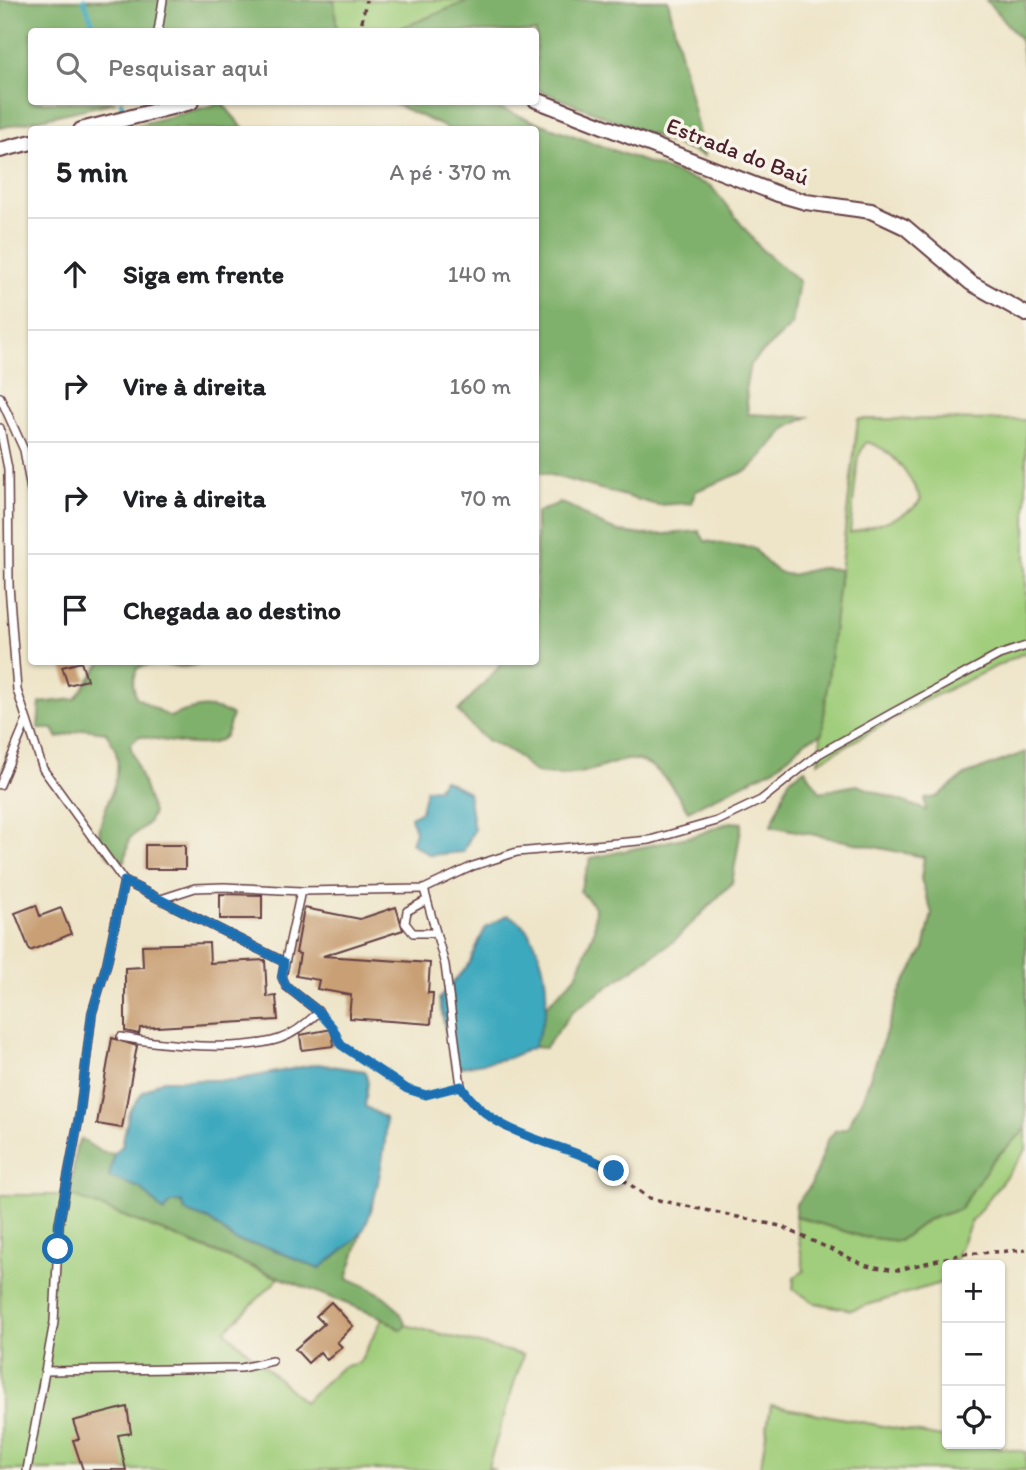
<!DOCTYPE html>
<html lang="pt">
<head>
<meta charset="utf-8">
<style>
  :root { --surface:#fff; --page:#f2f2f2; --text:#202124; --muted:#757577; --line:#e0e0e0 }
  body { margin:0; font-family:Itim,sans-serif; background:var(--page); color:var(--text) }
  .controls { position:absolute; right:21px; bottom:21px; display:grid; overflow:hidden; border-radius:7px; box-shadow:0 2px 5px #0004 }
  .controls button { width:63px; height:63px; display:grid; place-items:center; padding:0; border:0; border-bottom:2px solid var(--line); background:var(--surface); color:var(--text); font:35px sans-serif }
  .stop { position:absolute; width:21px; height:21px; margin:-16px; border:5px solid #1f6fb2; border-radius:50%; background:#fff }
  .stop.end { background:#1f6fb2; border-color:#fff; box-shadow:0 2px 7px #0008 }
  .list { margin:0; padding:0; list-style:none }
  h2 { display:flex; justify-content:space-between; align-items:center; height:91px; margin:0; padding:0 28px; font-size:30px }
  h2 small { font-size:23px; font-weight:400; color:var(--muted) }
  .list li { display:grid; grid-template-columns:46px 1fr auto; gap:21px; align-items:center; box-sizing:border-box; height:112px; padding:0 28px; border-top:2px solid var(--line) }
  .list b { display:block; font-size:26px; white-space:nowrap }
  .list em { font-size:23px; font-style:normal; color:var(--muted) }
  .icon { flex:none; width:38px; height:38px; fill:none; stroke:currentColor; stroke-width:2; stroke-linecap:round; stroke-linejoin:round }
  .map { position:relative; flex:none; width:1026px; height:1470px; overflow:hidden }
  .search { position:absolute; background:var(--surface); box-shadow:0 2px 5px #0004; left:28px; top:28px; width:511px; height:77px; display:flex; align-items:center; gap:18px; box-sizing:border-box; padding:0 24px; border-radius:7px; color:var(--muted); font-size:26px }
  .panel { position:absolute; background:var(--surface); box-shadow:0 2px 5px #0004; left:28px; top:126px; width:511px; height:539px; border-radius:7px }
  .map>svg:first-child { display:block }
  .green { fill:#a1ce7c; stroke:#767654; stroke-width:2; fill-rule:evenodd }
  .forest { fill:#80b16c; stroke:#65684c; stroke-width:2 }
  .water { fill:#3ea9be; stroke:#446474; stroke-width:2 }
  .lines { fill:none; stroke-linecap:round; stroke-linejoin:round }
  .stream { stroke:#3ea9be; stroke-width:5 }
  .building { fill:#c9a076 }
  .lane-casing { stroke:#633d43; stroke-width:10 }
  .street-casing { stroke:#633d43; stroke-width:18 }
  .path { stroke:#633d43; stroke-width:3.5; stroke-dasharray:5 5; stroke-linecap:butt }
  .lane { stroke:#fff; stroke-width:7 }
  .street { stroke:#fff; stroke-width:14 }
  .route { stroke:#1f6fb2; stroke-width:9 }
  .labels { text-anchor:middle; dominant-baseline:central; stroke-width:7; stroke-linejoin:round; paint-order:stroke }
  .street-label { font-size:23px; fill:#4a1f2b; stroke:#f7f3e8 }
</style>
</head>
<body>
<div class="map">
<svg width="1026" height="1470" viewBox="0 0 1026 1470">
  <rect width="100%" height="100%" fill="#f7f3e8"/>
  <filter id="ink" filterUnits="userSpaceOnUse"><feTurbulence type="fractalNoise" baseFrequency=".0143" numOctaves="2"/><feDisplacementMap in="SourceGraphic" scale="14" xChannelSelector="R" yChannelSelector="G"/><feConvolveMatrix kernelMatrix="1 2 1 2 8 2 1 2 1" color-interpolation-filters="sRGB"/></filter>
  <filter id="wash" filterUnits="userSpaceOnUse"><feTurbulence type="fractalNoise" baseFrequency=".00686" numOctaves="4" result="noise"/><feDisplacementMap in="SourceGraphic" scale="28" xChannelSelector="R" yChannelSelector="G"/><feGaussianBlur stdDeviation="1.57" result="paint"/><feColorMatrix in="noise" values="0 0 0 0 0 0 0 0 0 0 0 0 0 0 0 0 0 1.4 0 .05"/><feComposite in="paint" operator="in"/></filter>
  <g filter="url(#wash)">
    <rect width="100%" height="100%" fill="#eee5c9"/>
    <!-- green -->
    <g class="green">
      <path d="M334 0H470L394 32 337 31Z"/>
      <path d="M858 419 1026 420V652L924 701 818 762ZM866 442C893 448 909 475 921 499 911 518 871 525 850 533L858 457Z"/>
      <path d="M1026 1129V1150L971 1222 953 1265H947V1281L851 1310 815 1303 793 1289 794 1277 804 1271 795 1216 863 1237 899 1241 927 1220 960 1209 992 1161Z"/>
      <path d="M0 1195H70L279 1278 225 1331 304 1402 342 1367 359 1363 383 1318 400 1330 406 1325 523 1355 488 1467 495 1470H0Z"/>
      <path d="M771 1405 947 1438V1444H980L1026 1452V1470H760Z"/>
    </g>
    <!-- forest -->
    <g class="forest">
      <path d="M0 0H334L337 31 32 32V102H116L0 128Z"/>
      <path d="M470 0H668L704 156 536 89V32L394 31Z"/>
      <path d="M986 0H1026V73L1020 39Z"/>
      <path d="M390 102H482L711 186 761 249 799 281 792 325 750 364 746 386 748 414 808 417 787 428 749 470 696 491 691 503 657 505 536 471V130L449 129Z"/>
      <path d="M222 103 244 129H122Z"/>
      <path d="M559 503C576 506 586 518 602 525 633 540 666 534 699 531L705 541 754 548C793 599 798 559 840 570L822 734 807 740 775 768 688 811C631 716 620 784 543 774 528 772 525 761 513 753 504 747 493 745 484 738 475 731 466 720 458 711L499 667 500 662H536V513Z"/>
      <path d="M102 662H203C175 674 163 658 137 668L133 684 136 697 170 717C193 707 209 703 232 715 230 721 228 731 225 736 211 753 158 739 139 736L130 745 153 813 148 823 129 839 125 861C108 866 97 842 100 827 105 803 123 778 116 752 114 745 109 738 106 732L84 729 58 738 53 729H38L40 703 75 699Z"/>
      <path d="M1026 752V1129L992 1161 960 1209 927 1220 899 1241 863 1237 795 1216 796 1204 811 1185 827 1141 835 1131 847 1128 864 1095 901 989 924 949 932 913 921 879 924 857 771 826 789 780 805 769 820 792 857 785 926 810 925 799 937 797 965 775Z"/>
      <path d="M730 822 742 823 732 883 675 940 573 1011 545 1048 534 1047 546 1006 576 976 594 931 595 907 580 891 591 858 697 835Z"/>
      <path d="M81 1139 101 1152 114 1154 110 1177 140 1188 164 1212 171 1203 182 1202 186 1212 209 1220 236 1241 270 1248 319 1268 362 1232 347 1278C373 1289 395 1297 406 1325L401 1330 383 1318 70 1195 76 1147Z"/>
    </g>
    <!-- water -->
    <g class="water">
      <path d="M443 779 468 792 474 830 463 852 430 855 411 843 415 832 411 817 421 811 426 789 438 788Z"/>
      <path d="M507 915C538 926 548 975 546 1005 546 1018 538 1034 534 1047L509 1058 457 1068 453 1065 439 999 469 964 485 928Z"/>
      <path d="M317 1064 365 1071 368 1082 365 1106 385 1118C389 1137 373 1219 361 1233 350 1247 332 1258 319 1269L270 1248 236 1241 209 1220 186 1212 182 1202 171 1203 164 1212 140 1188 109 1177 114 1154 122 1146 129 1112 143 1092 163 1080H236Z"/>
    </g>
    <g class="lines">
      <!-- stream -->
      <g class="stream">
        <path d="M84 0 96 32"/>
        <path d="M121 102 131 130"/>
      </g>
    </g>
    <g id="blocks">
      <!-- building -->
      <g class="building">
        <path d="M81 662 87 680 68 685 62 667Z"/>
        <rect x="145" y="845" width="40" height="24"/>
        <path d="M220 894 262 895V919H220Z"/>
        <path d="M36 905 40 916 61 908 71 934 30 951 15 913Z"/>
        <path d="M396 907 403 930 323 956 430 963 428 993H433L431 1024 349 1018 351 995 317 989 319 980 296 976 300 954 296 953 304 908 360 919Z"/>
        <path d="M209 943 210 963 265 960 267 997 276 996 278 1020 140 1028 139 1034 125 1031V968L143 967 142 945Z"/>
        <path d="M332 1029 334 1046 302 1050 300 1035Z"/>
        <path d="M112 1038 137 1046 122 1128 97 1124Z"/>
        <path d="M331 1302 353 1326 337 1342 342 1347 327 1360 320 1352 308 1363 295 1349 324 1324 316 1316Z"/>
        <path d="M127 1407 131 1433 118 1435 126 1470H83L73 1440 79 1439 73 1421Z"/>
      </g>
    </g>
  </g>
  <g filter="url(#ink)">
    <use href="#blocks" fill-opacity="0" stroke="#633d43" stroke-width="2"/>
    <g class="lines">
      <!-- lane casing -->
      <g class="lane-casing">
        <g id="lane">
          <path d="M158 32 163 0"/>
          <path d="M0 397 24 450 32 496"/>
          <path d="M0 428 8 469 9 585 17 690 43 769 124 881 284 962"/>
          <path d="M0 785 26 722"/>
          <path d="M424 889 445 965 461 1086"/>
          <path d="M161 899 195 888 224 887 301 891 424 889 473 866 517 852 650 840 717 821 761 800 819 754 892 713 999 655 1026 646"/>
          <path d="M427 900 407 911 405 923 413 933H436"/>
          <path d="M121 1037C163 1045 238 1052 279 1039 295 1034 306 1023 319 1012L286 986 282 977 301 891"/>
          <path d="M46 1371 241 1368 272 1361"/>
          <path d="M27 1470 54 1322 59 1224 80 1112 92 1013 107 963 124 881"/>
        </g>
      </g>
      <!-- street casing -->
      <g class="street-casing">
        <g id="street">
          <path d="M536 100 778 194 806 202 871 211 905 227 971 283 1026 314"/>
          <path d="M81 130 191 102"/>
          <path d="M0 150 32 142"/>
        </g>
      </g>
      <!-- path -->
      <g class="path">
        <path d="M360 32 366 0"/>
        <path d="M327 1021 341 1045 407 1089 426 1095 452 1088"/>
        <path d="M467 1096 473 1105 506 1129 597 1161 649 1198 780 1226 867 1266 898 1270 962 1254 1026 1250"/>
      </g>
      <!-- lane -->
      <use href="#lane" class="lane"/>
      <!-- street -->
      <use href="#street" class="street"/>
    </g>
  </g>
  <g class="lines" filter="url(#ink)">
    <!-- route -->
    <path class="route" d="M58 1249 59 1224 80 1112 92 1013 107 963 124 881 284 962 282 977 286 986 319 1012 333 1028 341 1045 407 1089 426 1095 461 1086C497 1142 561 1139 614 1171"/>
  </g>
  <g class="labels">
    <!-- street labels -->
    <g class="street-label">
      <text transform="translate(738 151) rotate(21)">Estrada do Baú</text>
    </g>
  </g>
</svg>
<div class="controls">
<button>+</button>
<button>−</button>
<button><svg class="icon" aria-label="locate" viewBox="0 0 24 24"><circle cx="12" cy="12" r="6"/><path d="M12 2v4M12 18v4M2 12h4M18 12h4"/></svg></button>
</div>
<div class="stop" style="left:58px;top:1249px"></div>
<div class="stop end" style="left:614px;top:1171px"></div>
<div class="search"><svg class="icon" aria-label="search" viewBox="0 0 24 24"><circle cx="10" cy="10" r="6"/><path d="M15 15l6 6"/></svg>Pesquisar aqui</div>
<section class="panel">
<h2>5 min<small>A pé · 370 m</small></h2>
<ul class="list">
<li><svg class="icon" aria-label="ahead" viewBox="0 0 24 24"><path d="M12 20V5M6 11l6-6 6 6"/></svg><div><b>Siga em frente</b></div><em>140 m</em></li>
<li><svg class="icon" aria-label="right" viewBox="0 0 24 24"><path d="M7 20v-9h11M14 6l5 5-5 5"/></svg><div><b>Vire à direita</b></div><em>160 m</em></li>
<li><svg class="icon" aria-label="right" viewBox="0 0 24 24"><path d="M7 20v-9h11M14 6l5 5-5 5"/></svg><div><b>Vire à direita</b></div><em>70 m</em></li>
<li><svg class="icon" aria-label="arrive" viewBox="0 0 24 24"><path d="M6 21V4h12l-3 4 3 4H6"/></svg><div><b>Chegada ao destino</b></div></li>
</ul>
</section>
</div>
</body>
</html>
